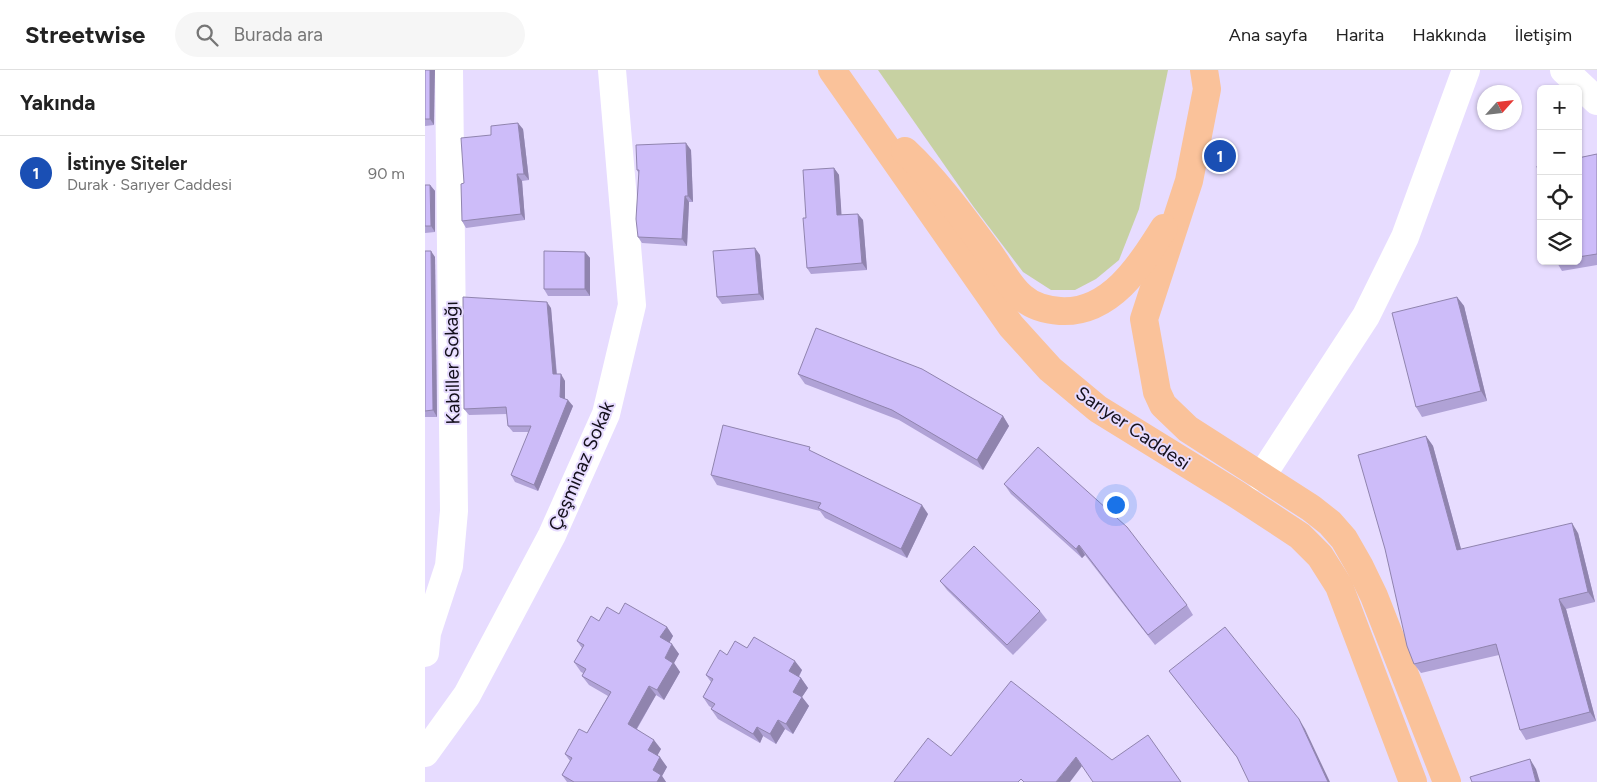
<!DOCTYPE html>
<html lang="tr">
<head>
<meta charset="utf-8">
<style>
  :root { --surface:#fff; --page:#f6f6f6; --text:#222; --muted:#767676; --line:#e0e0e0; --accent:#2563eb }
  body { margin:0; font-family:Figtree,sans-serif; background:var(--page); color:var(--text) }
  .controls { position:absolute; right:15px; top:15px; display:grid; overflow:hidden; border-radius:8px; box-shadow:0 1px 4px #0004 }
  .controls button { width:45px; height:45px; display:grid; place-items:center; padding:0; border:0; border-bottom:1px solid var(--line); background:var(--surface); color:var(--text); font:25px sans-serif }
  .compass { position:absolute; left:1052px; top:15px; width:45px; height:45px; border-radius:50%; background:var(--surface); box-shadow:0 1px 4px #0004; rotate:63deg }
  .you { position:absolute; left:690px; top:434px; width:18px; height:18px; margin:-12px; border:4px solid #fff; border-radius:50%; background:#1a73e8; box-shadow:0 0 0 8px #1a73e833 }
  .badge { display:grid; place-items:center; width:32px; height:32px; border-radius:50%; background:var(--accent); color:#fff; font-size:16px; font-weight:700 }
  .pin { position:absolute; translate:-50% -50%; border:2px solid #fff; box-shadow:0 1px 5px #0006 }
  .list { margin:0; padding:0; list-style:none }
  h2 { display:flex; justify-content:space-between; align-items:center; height:65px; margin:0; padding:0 20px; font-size:21px }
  h2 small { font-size:16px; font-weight:400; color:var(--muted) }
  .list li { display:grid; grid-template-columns:32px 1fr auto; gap:15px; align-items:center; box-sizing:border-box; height:75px; padding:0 20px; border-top:1px solid var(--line) }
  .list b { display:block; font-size:19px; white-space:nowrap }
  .list p { margin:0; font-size:16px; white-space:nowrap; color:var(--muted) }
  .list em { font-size:16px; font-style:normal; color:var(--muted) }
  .icon { flex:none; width:28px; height:28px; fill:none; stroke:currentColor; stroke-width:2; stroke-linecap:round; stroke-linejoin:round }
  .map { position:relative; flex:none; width:1172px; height:712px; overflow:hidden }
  header { display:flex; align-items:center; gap:30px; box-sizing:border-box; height:70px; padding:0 25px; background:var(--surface); border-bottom:1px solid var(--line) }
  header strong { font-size:24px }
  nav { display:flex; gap:28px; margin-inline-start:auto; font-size:18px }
  .search { width:350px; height:45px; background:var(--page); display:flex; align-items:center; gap:12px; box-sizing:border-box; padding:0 18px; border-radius:28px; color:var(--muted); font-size:19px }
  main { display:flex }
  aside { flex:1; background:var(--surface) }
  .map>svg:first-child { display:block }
  .green { fill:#c7d1a2 }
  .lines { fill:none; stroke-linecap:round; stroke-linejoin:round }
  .minor { stroke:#fff; stroke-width:28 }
  .major { stroke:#fac29a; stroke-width:28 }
  .wall { fill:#b0a2d6 }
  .shaded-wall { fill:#9084ae }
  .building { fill:#cdbcf9; stroke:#9084ae }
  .labels { text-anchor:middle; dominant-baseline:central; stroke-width:4; stroke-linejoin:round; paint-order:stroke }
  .street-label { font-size:19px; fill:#14101c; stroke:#e7dcff }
</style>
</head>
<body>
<header>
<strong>Streetwise</strong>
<div class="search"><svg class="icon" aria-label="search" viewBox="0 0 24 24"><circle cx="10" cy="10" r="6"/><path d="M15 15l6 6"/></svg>Burada ara</div>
<nav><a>Ana sayfa</a><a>Harita</a><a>Hakkında</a><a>İletişim</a></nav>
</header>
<main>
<aside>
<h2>Yakında<small></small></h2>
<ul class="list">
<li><span class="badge" style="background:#1a4fb4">1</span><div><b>İstinye Siteler</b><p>Durak · Sarıyer Caddesi</p></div><em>90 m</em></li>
</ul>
</aside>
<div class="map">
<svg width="1172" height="712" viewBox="0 0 1172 712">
  <rect width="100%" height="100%" fill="#e7dcff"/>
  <!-- green -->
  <path class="green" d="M453 0H743L714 139 694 190 671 209 650 220H626L598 202 548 136Z"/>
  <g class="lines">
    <!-- minor -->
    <g class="minor">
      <path d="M1139 0 1172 31"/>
      <path d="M836 407 941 246 980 167 1041 0"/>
      <path d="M0 583 2 563 24 496 29 441 24 0"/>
      <path d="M0 683 42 625 127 465 181 344 207 235 187 0"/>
    </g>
    <!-- major -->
    <g class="major">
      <path d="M407 0 586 256 625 299 673 339 811 424 875 466 895 486 914 516 988 712"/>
      <path d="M779 0 782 19 764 111 719 249 732 322 738 335 763 359 886 438 905 453 919 469 935 497 949 526 1022 712"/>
      <path d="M480 81C512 111 539 149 565 184 575 198 584 216 597 227 607 236 621 240 635 241 685 244 715 196 739 158"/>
    </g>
  </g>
  <!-- wall -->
  <g class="wall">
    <path d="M0 0 9 55 0 56Z"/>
    <path d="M98 59 104 110 97 111 100 150 41 158 37 151 66 65Z"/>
    <path d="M266 80 268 132H264L262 176 217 173 213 167 214 104 212 100Z"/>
    <path d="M1172 84V195L1137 201 1131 191H1153V88Z"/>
    <path d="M409 98 414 105 416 145 438 150 442 200 386 204 382 198 381 148Z"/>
    <path d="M0 115H5L10 121V162L0 163Z"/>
    <path d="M0 181 10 187 12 347H0Z"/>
    <path d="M160 182 165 188V226H123L119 219Z"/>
    <path d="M335 185 339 230 297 234 292 227Z"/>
    <path d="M1032 227 1039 236 1062 331 997 347 991 337Z"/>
    <path d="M126 238 132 304 140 311V329L148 336 113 421 90 412 86 405 104 362H88L83 356 82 344 44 345 39 339Z"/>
    <path d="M373 304 578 346 584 356 558 400 474 350 380 314Z"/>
    <path d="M1001 366 1008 376 1036 479 1153 463 1170 532 1141 539 1171 651 1101 670 1095 660 1074 585 996 603 989 594Z"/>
    <path d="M388 382 503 444 482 488 400 448 395 441 292 415 286 405Z"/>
    <path d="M579 414 762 535 768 545 730 575 660 485 657 488 586 424Z"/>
    <path d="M515 511 615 541 622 550 588 585 522 520Z"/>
    <path d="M174 551 242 557 248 566 244 573 254 584 249 593 255 602 239 630 231 625 212 659 236 679 232 685 242 697 237 706 241 712H142L137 705 145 691 140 684 162 663 183 626 164 615 157 606 158 603 156 602 149 592 157 578 152 571Z"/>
    <path d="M322 578 377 600 374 607 376 608 383 618 377 627 384 636 368 664 360 659 351 674 338 666 335 673 293 649 286 639 287 638 284 636 278 627 286 612 281 605 302 585Z"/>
    <path d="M744 601 880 659 814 690Z"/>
  </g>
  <!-- shaded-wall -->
  <g class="shaded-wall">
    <path d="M5 0H10L9 55 5 49Z"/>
    <path d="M93 53 98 59 104 110 99 104Z"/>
    <path d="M261 73 266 80 268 132 263 126Z"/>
    <path d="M409 98 414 105 417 152 412 145Z"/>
    <path d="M92 104 97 111 100 150 96 144Z"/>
    <path d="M5 115 10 121V162L6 156Z"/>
    <path d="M260 126 264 132 262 176 257 169Z"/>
    <path d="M433 144 438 150 442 200 437 193Z"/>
    <path d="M330 178 335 185 339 230 334 224Z"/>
    <path d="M6 181 10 187 12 347 8 340Z"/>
    <path d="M160 182 165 188V226L160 219Z"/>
    <path d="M1032 227 1039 236 1062 331 1056 321Z"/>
    <path d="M122 232 126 238 132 310 128 304Z"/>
    <path d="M136 304 140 311V333L135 327Z"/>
    <path d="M143 330 148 336 113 421 109 415Z"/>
    <path d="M578 346 584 356 558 400 552 390Z"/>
    <path d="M1001 366 1008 376 1039 490 1032 480Z"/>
    <path d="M497 435 503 444 482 488 476 479Z"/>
    <path d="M1147 453 1153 463 1170 532 1163 522Z"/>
    <path d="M654 475 660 485 657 488 651 479Z"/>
    <path d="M1134 529 1141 539 1171 651 1165 642Z"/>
    <path d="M242 557 248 566 242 577 235 567Z"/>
    <path d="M247 574 254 584 249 593 255 602 239 630 232 620 240 588Z"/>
    <path d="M370 591 377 600 371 611 364 601Z"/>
    <path d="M376 608 383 618 377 627 384 636 368 664 361 654 368 622Z"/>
    <path d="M224 616 231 625 209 663 203 654Z"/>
    <path d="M874 649 880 659 905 712H903Z"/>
    <path d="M353 650 360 659 351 674 345 664Z"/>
    <path d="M332 657 338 666 335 673 328 664Z"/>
    <path d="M229 670 236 679 230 690 223 680Z"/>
    <path d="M235 687 242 697 237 706 241 712H232L228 700Z"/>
    <path d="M651 687 657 696 645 712H631Z"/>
    <path d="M1105 689 1111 699 1115 712H1111Z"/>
  </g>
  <!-- building -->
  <g class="building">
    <rect x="0" y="0" width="5" height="49"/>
    <path d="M93 53 99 104H92L96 144 37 151 36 114 39 113 36 68 66 65V56Z"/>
    <path d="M261 73 263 126H260L257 169 213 167 211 149 214 100H212L211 75Z"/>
    <path d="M1172 84V184L1153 187V88Z"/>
    <path d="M1112 96H1116V117Z"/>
    <path d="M409 98 412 145 433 144 437 193 382 198 378 148H381L378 100Z"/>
    <path d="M0 115H5L6 156H0Z"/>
    <path d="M330 178 334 224 292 227 288 181Z"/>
    <path d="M0 181H6L8 340 0 341Z"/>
    <path d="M119 181 160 182V219H119Z"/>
    <path d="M38 227 122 232 128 304H136L135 327 143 330 109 415 86 405 106 356H83L81 337 39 339Z"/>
    <path d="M1032 227 1056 321 991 337 967 243Z"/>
    <path d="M391 258 497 299 578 346 552 390 467 340 373 304Z"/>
    <path d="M298 355 385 377 384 380 497 435 476 479 393 438 396 433 286 405Z"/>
    <path d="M1001 366 1032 480 1147 453 1163 522 1134 529 1165 642 1095 660 1071 574 989 594 982 576 960 479 933 385Z"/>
    <path d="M613 377 702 457 762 535 723 565 654 475 651 479 579 414Z"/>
    <path d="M549 476 615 541 582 575 515 511Z"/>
    <path d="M200 533 242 557 235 567 247 574 240 588 248 593 232 620 224 616 203 654 229 670 223 680 235 687 228 700 236 705 232 712H149L137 705 147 688 140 684 154 659 162 663 186 622 157 606 161 599 149 592 159 575 152 571 166 546 174 551 182 537 194 544Z"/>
    <path d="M800 557 874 649 903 712H824L812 687 744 601Z"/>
    <path d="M329 567 370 591 364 601 376 608 368 622 377 627 361 654 353 650 345 664 332 657 328 664 286 639 290 634 278 627 288 609 281 605 295 580 302 585 310 571 322 578Z"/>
    <path d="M586 611 687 690 723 665 756 712H668L651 687 631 712H599L596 709 593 712H469L503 668 526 686Z"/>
    <path d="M1105 689 1111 712H1047L1045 707Z"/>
  </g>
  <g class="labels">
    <!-- street labels -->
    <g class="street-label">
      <text transform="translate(27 293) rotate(-91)">Kabiller Sokağı</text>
      <text transform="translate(708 358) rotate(34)">Sarıyer Caddesi</text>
      <text transform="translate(156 396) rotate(-67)">Çeşminaz Sokak</text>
    </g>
  </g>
</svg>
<div class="controls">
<button>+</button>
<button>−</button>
<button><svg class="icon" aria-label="locate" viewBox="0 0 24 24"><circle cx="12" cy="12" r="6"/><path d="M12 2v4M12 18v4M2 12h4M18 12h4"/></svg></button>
<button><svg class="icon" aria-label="layers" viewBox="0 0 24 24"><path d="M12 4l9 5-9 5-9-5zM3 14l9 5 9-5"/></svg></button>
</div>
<svg class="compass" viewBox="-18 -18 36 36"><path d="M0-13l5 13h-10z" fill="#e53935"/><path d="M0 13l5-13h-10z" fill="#767676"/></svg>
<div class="you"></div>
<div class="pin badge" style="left:795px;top:86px;background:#1a4fb4">1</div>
</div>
</main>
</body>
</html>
